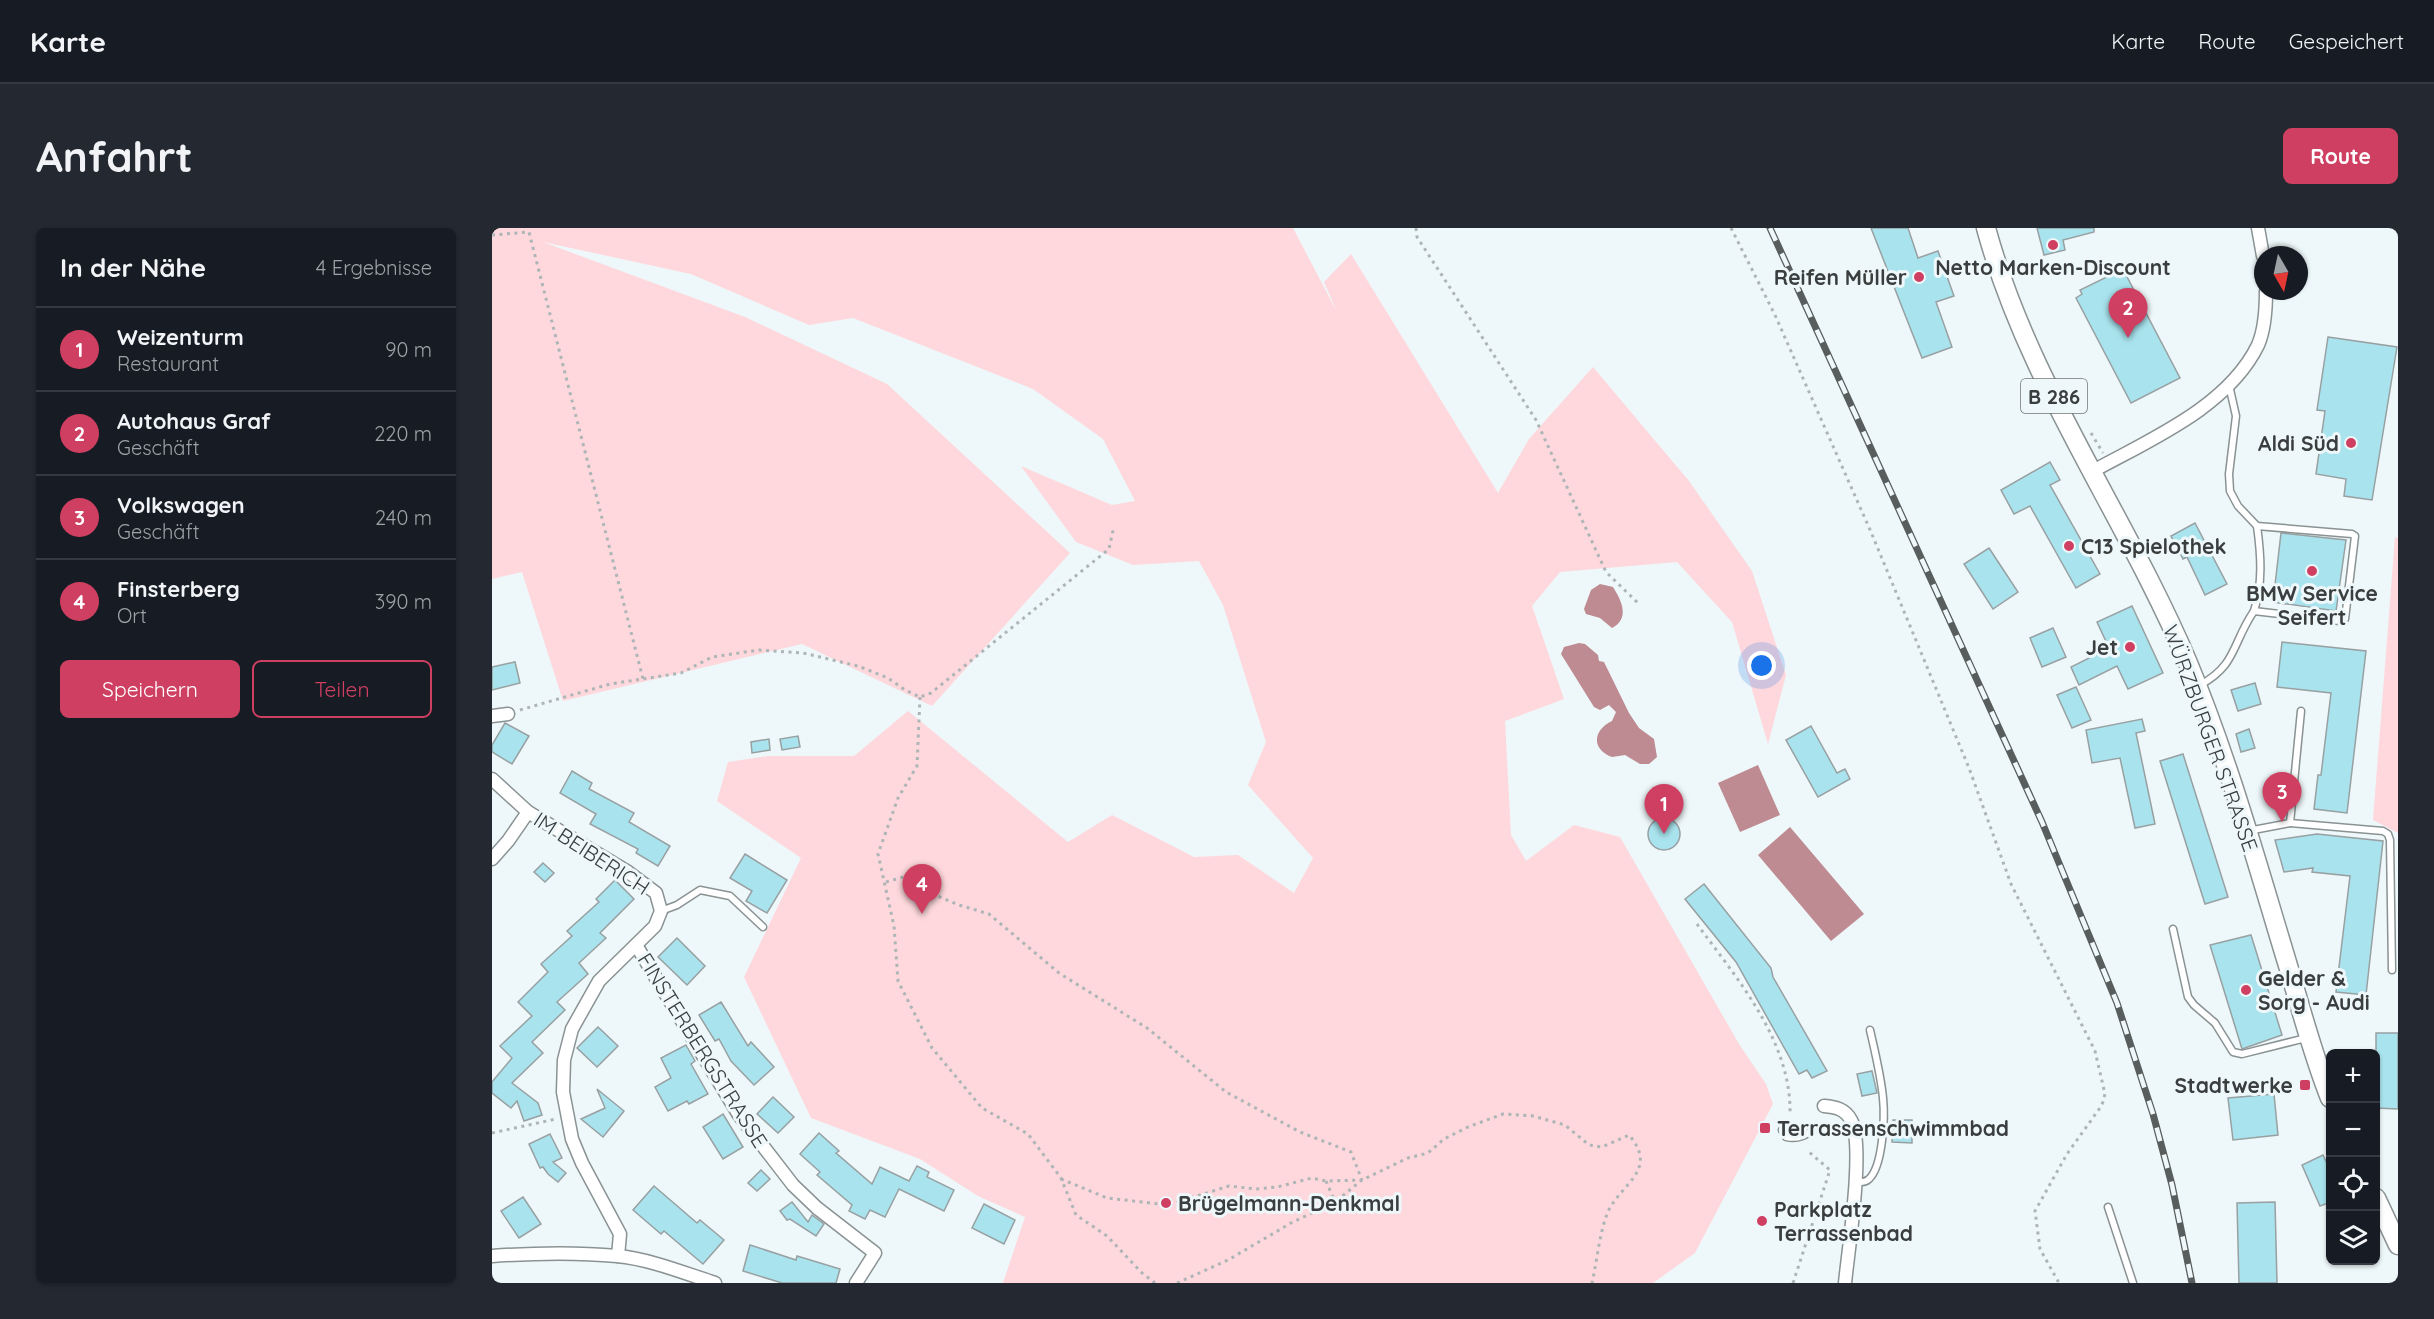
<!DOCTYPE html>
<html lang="de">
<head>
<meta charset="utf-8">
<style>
  :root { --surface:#171b24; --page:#242831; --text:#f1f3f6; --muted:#9ea1a6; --line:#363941; --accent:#ce3f61 }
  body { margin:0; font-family:Quicksand,sans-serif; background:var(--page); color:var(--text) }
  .controls { position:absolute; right:18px; bottom:18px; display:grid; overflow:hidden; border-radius:9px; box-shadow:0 2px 4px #0004 }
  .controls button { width:54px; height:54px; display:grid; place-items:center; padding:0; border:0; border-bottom:2px solid var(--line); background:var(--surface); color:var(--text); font:30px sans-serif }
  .compass { position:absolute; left:1762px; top:18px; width:54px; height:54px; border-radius:50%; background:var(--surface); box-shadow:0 2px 4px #0004; rotate:171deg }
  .you { position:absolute; left:1270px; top:438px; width:21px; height:21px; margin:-15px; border:4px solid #fff; border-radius:50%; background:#1a73e8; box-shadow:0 0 0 9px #1a73e833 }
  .badge { display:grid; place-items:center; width:39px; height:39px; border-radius:50%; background:var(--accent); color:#fff; font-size:20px; font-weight:700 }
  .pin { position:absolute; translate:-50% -50px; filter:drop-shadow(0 2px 3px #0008) }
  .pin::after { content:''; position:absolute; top:32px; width:21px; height:18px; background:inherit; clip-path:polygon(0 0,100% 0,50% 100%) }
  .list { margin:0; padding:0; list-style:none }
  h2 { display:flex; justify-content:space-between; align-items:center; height:78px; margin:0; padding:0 24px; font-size:26px }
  h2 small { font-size:20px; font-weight:400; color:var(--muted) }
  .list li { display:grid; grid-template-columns:39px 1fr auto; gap:18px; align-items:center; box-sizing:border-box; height:84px; padding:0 24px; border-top:2px solid var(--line) }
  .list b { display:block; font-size:22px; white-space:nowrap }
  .list p { margin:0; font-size:20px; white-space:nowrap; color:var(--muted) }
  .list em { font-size:20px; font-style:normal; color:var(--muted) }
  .actions { display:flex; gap:12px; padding:18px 24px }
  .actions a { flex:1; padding:14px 0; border:2px solid var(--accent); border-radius:9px; text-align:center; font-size:21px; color:var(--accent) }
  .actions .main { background:var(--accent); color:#fff }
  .icon { flex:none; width:33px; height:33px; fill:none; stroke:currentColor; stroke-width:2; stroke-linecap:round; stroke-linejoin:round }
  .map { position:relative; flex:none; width:1906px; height:1055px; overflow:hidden; border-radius:9px }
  header { display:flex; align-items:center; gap:36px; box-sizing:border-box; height:84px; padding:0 30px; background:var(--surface); border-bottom:2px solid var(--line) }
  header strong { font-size:28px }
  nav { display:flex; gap:33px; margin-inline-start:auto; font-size:21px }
  .intro { display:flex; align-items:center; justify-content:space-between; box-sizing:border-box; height:144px; padding:0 36px }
  h1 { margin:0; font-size:42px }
  .button { padding:15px 27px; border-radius:9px; background:var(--accent); color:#fff; font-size:21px; font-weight:700 }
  main { display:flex; gap:36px; padding:0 36px }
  aside { flex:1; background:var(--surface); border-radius:9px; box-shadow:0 2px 4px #0004 }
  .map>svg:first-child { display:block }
  .green { fill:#fed8dc }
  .water { fill:#bd8b91 }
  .building { fill:#a9e4ee; stroke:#98a0a2; stroke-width:1.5 }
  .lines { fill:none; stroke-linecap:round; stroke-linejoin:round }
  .lane-casing { stroke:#8a9293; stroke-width:9 }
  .street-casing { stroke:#8a9293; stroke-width:15 }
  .primary-casing { stroke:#8a9293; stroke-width:21 }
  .path { stroke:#aeb5b6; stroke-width:3; stroke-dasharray:3 4.5; stroke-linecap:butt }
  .lane { stroke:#fff; stroke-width:6 }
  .street { stroke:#fff; stroke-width:12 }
  .primary { stroke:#fff; stroke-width:18 }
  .rail-casing { stroke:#585d5d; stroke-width:7 }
  .rail { stroke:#eef7f9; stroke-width:4.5; stroke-dasharray:14; stroke-linecap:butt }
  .poi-dot { fill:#ce3f61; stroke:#eef7f9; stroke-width:2 }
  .labels { text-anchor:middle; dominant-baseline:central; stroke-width:6; stroke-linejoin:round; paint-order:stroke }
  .shield { fill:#eef7f9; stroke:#707676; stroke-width:1.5 }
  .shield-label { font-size:20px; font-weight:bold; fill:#3a3e3e }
  .poi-label { font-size:21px; font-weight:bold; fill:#3a3e3e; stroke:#eef7f9; text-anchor:start }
  .street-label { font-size:21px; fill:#3a3e3e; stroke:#eef7f9 }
</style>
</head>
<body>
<header>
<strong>Karte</strong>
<nav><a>Karte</a><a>Route</a><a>Gespeichert</a></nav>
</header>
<div class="intro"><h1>Anfahrt</h1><a class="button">Route</a></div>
<main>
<aside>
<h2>In der Nähe<small>4 Ergebnisse</small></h2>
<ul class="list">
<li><span class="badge">1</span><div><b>Weizenturm</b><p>Restaurant</p></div><em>90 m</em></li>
<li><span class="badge">2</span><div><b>Autohaus Graf</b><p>Geschäft</p></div><em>220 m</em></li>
<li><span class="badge">3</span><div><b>Volkswagen</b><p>Geschäft</p></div><em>240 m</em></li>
<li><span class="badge">4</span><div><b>Finsterberg</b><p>Ort</p></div><em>390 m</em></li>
</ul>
<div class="actions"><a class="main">Speichern</a><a>Teilen</a></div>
</aside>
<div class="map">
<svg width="1906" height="1055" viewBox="0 0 1906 1055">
  <rect width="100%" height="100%" fill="#eef7f9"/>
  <!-- green -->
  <g class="green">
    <path d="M0 0H801L845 84 832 54 859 26 1006 265 1037 211 1101 139 1197 253 1260 343 1294 447 1276 516 1240 394 1185 334 1068 344 1040 378 1072 471 1013 493 1019 607 1034 633 1082 597 1128 609 1247 816 1274 856 1281 876 1203 1025 1161 1055H511L533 989 486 968 428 931 319 890 252 749 309 630 225 573 236 534 276 528H362L416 483 576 614 620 587 702 629 746 627 802 665 821 630 756 557 774 514 731 377 707 333 641 337 584 314 529 238 620 277 643 273 611 211 541 161 361 90 317 97 199 46 51 14 253 89 395 156 578 325 440 478 310 416 71 473 30 344 0 351Z"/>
    <path d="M1903 309 1906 310V605L1881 592Z"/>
  </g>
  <!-- water -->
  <g class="water">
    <path d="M1108 356 1121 359C1130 373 1138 391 1120 400L1108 390 1094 386 1092 381 1099 362Z"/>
    <path d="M1087 415 1093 416 1106 427 1107 433 1112 434 1137 485 1147 500 1162 511 1165 529 1157 536H1148L1133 527 1120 529C1099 521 1101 502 1120 493L1124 484 1117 477 1108 482 1102 479 1069 426 1072 419Z"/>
    <path d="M1266 537 1288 587 1248 604 1226 555Z"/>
    <path d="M1298 599 1372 686 1339 713 1266 627Z"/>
  </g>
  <!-- building -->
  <g class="building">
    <path d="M1379 0H1416L1426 30 1446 23 1462 68 1444 74 1460 119 1430 130Z"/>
    <path d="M1545 0H1602V4L1571 12 1573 22 1552 27Z"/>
    <path d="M1627 43 1629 47 1633 45 1688 150 1639 175 1584 70 1590 66 1588 62Z"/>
    <path d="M1836 109 1905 119 1880 272 1852 268 1854 251 1824 246 1833 183 1825 182Z"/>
    <path d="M1558 234 1568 252 1558 257 1608 346 1584 360 1538 278 1522 286 1509 262Z"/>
    <path d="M1703 295 1735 356 1713 367 1695 329 1691 331 1679 308Z"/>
    <path d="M1789 305 1854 312 1844 383 1781 374Z"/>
    <path d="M1497 320 1526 364 1501 381 1472 336Z"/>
    <path d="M1640 378 1671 445 1636 461 1625 438 1587 457 1579 439 1617 420 1605 394Z"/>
    <path d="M1561 400 1574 429 1550 439 1538 410Z"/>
    <path d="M1790 414 1874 423 1855 585 1822 581 1826 547H1829L1839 465 1785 459Z"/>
    <path d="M23 434 28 455 0 462V439Z"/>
    <path d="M1763 455 1769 476 1746 483 1739 462Z"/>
    <path d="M1584 459 1599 492 1580 500 1565 467Z"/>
    <path d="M1650 491 1653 503 1644 505 1663 596 1643 600 1628 530 1600 535 1594 502Z"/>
    <path d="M13 495 37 508 20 536 0 524V517Z"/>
    <path d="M1319 498 1345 545 1353 541 1358 551 1326 569 1294 512Z"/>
    <path d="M1757 501 1763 520 1749 524 1744 506Z"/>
    <path d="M306 508 308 519 290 522 288 511Z"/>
    <path d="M277 511 278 522 260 525 259 514Z"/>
    <path d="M1691 526 1736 669 1713 676 1668 533Z"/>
    <path d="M80 543 100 555 97 561 142 585 137 594 178 618 166 638 144 625 146 621 98 596 104 586 68 565Z"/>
    <circle cx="1172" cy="606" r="16"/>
    <path d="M1825 606 1891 613 1874 767 1844 764 1858 648 1820 644 1821 640 1792 644 1783 612Z"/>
    <path d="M253 626 295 652 275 685 254 673 260 663 238 650Z"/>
    <path d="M51 635 62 645 53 654 42 644Z"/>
    <path d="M123 652 142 671 108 705 114 710 87 735 96 746 65 774 73 782 40 814 51 825 20 855 46 875 50 887 32 893 25 873 19 880 0 865V854L20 830 8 818 40 788 26 774 56 744 49 736 80 708 75 703 107 674 104 671Z"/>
    <path d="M1212 656 1279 740 1281 749 1335 843 1320 850 1315 842 1307 846 1244 734 1193 671Z"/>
    <path d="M1759 707 1790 807 1750 821 1718 717Z"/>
    <path d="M185 710 213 738 195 757 166 729Z"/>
    <path d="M229 774 256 818 259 814 282 839 262 857 239 833 227 811 223 813 207 787Z"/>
    <path d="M106 799 126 818 105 839 85 820Z"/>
    <path d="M1884 805H1906V881L1884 880Z"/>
    <path d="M194 817 203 833 199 836 216 866 197 876 195 873 176 883 163 859 179 850 169 830Z"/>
    <path d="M1380 843 1385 865 1370 868 1365 846Z"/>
    <path d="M105 861 132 883 111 909 89 891 113 880Z"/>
    <path d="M1782 866 1786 907 1741 912 1736 870Z"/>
    <path d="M281 869 302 889 286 905 265 886Z"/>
    <path d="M231 886 251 919 231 931 211 899Z"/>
    <path d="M1401 892H1420V915L1400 914Z"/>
    <path d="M327 905 347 923 344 925 380 956 388 939 417 953 425 938 437 944 435 949 462 962 452 983 407 961 393 989 378 982 373 991 357 983 360 977 325 947 328 944 308 926Z"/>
    <path d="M58 906 70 930 61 934 74 945 66 954 56 946 51 939 48 940 37 916Z"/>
    <path d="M1831 927 1839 944V974L1828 978 1810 937Z"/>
    <path d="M269 942 278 951 265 963 256 955Z"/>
    <path d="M162 958 205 995 208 992 232 1012 211 1036 172 1003 169 1006 141 982Z"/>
    <path d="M31 969 49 996 27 1010 9 983Z"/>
    <path d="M300 974 316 994 320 987 332 996 324 1008 298 991 295 992 288 983Z"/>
    <path d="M1783 974 1785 1055H1747L1745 975Z"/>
    <path d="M492 976 523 992 512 1016 480 1000Z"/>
    <path d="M258 1017 304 1032 305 1028 348 1041 344 1055H290L251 1043Z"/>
  </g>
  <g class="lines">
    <!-- lane casing -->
    <g class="lane-casing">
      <g id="lane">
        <path d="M1762 383C1771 355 1769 327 1765 298"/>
        <path d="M1708 457C1745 437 1740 415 1762 383L1848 393 1853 391 1863 308 1860 306 1765 298 1746 278 1738 263 1737 246 1744 188 1737 157"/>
        <path d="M1798 595 1891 603 1896 606 1898 612 1900 742"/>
        <path d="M1756 603 1798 595 1809 483"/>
        <path d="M169 683 185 677 208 662 238 668 271 699"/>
        <path d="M1681 701 1696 769 1702 777 1723 795 1741 824 1750 826 1814 810"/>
        <path d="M1290 902 1294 909C1306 912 1315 907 1325 899"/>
        <path d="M1364 954C1369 954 1373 955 1377 951 1391 938 1393 889 1391 870 1389 848 1383 824 1378 802"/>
        <path d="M1616 979 1641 1055"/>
      </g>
    </g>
    <!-- street casing -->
    <g class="street-casing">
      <g id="street">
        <path d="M1766 0 1771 28"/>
        <path d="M1601 243C1657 212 1736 179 1766 117 1773 101 1774 80 1774 63"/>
        <path d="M0 488 16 486"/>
        <path d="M0 551 36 584 136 644 164 665 169 683 163 698 107 753 80 801 72 832 71 864 80 911 90 935 128 1006 126 1028"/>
        <path d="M0 631 16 613 36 584"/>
        <path d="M144 717 247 887 301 957 325 980 383 1025 364 1055"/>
        <path d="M1332 878C1344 879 1353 881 1359 892 1373 917 1356 1023 1353 1055"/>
        <path d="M0 1028C41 1025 84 1024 125 1028 158 1031 192 1045 223 1055"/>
      </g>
    </g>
    <!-- primary casing -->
    <g class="primary-casing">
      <g id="primary">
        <path d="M1494 0C1536 155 1634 288 1696 435 1736 531 1764 632 1794 731 1808 777 1820 825 1838 870"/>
        <path d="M1884 970 1906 1017"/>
      </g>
    </g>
    <!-- path -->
    <g class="path">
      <path d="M924 0 925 9 1044 192 1114 344 1148 377"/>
      <path d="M1239 0 1283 87 1379 304 1477 540 1519 656 1603 823 1613 866 1610 877 1575 926 1543 983 1548 1021 1567 1055"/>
      <path d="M0 7 37 4 151 451"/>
      <path d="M1599 205 1611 225"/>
      <path d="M428 469 425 538 406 570 386 626 402 698 406 753 440 820 490 880 536 906 569 950 584 987 615 1008 650 1045 663 1055"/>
      <path d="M28 482 118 456 189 445 220 429 267 422 311 425 366 438 396 450 413 462 428 469 439 465 617 321 622 298"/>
      <path d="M394 654 415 648 431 662 467 677 497 686 567 745 655 800 734 864 808 904 859 924 870 952"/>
      <path d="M1205 696C1246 752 1300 814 1298 887"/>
      <path d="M0 905 64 891"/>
      <path d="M569 951 615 970 676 977 737 958 764 961 785 959 820 950 834 953 869 952"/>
      <path d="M834 953 843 974"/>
      <path d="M685 1055 736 1032 799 995 843 974 870 952 916 930 936 925 952 911 976 899 1011 886 1041 888 1073 897 1097 917 1110 919 1137 907C1168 943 1127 956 1115 986 1107 1008 1105 1033 1100 1055"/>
      <path d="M1301 1055 1338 942 1317 924"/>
    </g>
    <!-- lane -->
    <use href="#lane" class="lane"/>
    <!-- street -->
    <use href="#street" class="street"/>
    <!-- primary -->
    <use href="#primary" class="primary"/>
    <!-- rail casing -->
    <g class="rail-casing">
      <path id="rail" d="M1278 0 1550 594 1625 775 1661 886 1680 957 1700 1055"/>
    </g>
    <!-- rail -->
    <use href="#rail" class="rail"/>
  </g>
  <!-- markers -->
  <g class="poi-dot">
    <circle cx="1561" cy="17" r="6"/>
    <circle cx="1427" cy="49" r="6"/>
    <circle cx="1859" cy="215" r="6"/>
    <circle cx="1577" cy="318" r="6"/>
    <circle cx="1820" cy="343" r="6"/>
    <circle cx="1638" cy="419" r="6"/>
    <circle cx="1754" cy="762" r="6"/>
    <rect x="1807" y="851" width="12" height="12" rx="3"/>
    <rect x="1267" y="894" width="12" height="12" rx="3"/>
    <circle cx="674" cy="975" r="6"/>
    <circle cx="1270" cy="993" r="6"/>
  </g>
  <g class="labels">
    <!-- shield labels -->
    <rect class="shield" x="1529" y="151" width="66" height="34" rx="4.5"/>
    <g class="shield-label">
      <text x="1562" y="168">B 286</text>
    </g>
    <!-- poi labels -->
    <g class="poi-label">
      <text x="1561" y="39" text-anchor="middle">Netto Marken-Discount</text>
      <text x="1415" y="49" text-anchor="end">Reifen Müller</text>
      <text x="1847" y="215" text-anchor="end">Aldi Süd</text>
      <text x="1589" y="318">C13 Spielothek</text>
      <text x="1820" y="365" text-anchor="middle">BMW Service<tspan x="1820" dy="24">Seifert</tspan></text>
      <text x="1626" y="419" text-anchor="end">Jet</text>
      <text x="1766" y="750">Gelder &amp;<tspan x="1766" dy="24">Sorg - Audi</tspan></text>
      <text x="1801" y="857" text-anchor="end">Stadtwerke</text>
      <text x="1285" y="900">Terrassenschwimmbad</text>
      <text x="686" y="975">Brügelmann-Denkmal</text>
      <text x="1282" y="981">Parkplatz<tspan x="1282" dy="24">Terrassenbad</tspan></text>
    </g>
    <!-- street labels -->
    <g class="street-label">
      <text transform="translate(1719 510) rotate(70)">WÜRZBURGER STRASSE</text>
      <text transform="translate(100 625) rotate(33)">IM BEIBERICH</text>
      <text transform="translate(211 822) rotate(58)">FINSTERBERGSTRASSE</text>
    </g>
  </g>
</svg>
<div class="controls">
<button>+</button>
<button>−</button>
<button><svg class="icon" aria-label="locate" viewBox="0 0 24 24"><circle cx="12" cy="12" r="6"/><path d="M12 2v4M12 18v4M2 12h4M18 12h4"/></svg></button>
<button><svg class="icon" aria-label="layers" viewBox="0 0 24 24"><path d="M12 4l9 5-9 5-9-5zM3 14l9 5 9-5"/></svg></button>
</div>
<svg class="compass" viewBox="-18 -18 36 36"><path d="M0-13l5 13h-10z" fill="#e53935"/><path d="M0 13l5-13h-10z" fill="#9ea1a6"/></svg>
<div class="you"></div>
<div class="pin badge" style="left:1172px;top:606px">1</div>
<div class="pin badge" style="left:1636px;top:110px">2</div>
<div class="pin badge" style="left:1790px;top:594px">3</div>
<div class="pin badge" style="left:430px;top:686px">4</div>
</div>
</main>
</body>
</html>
